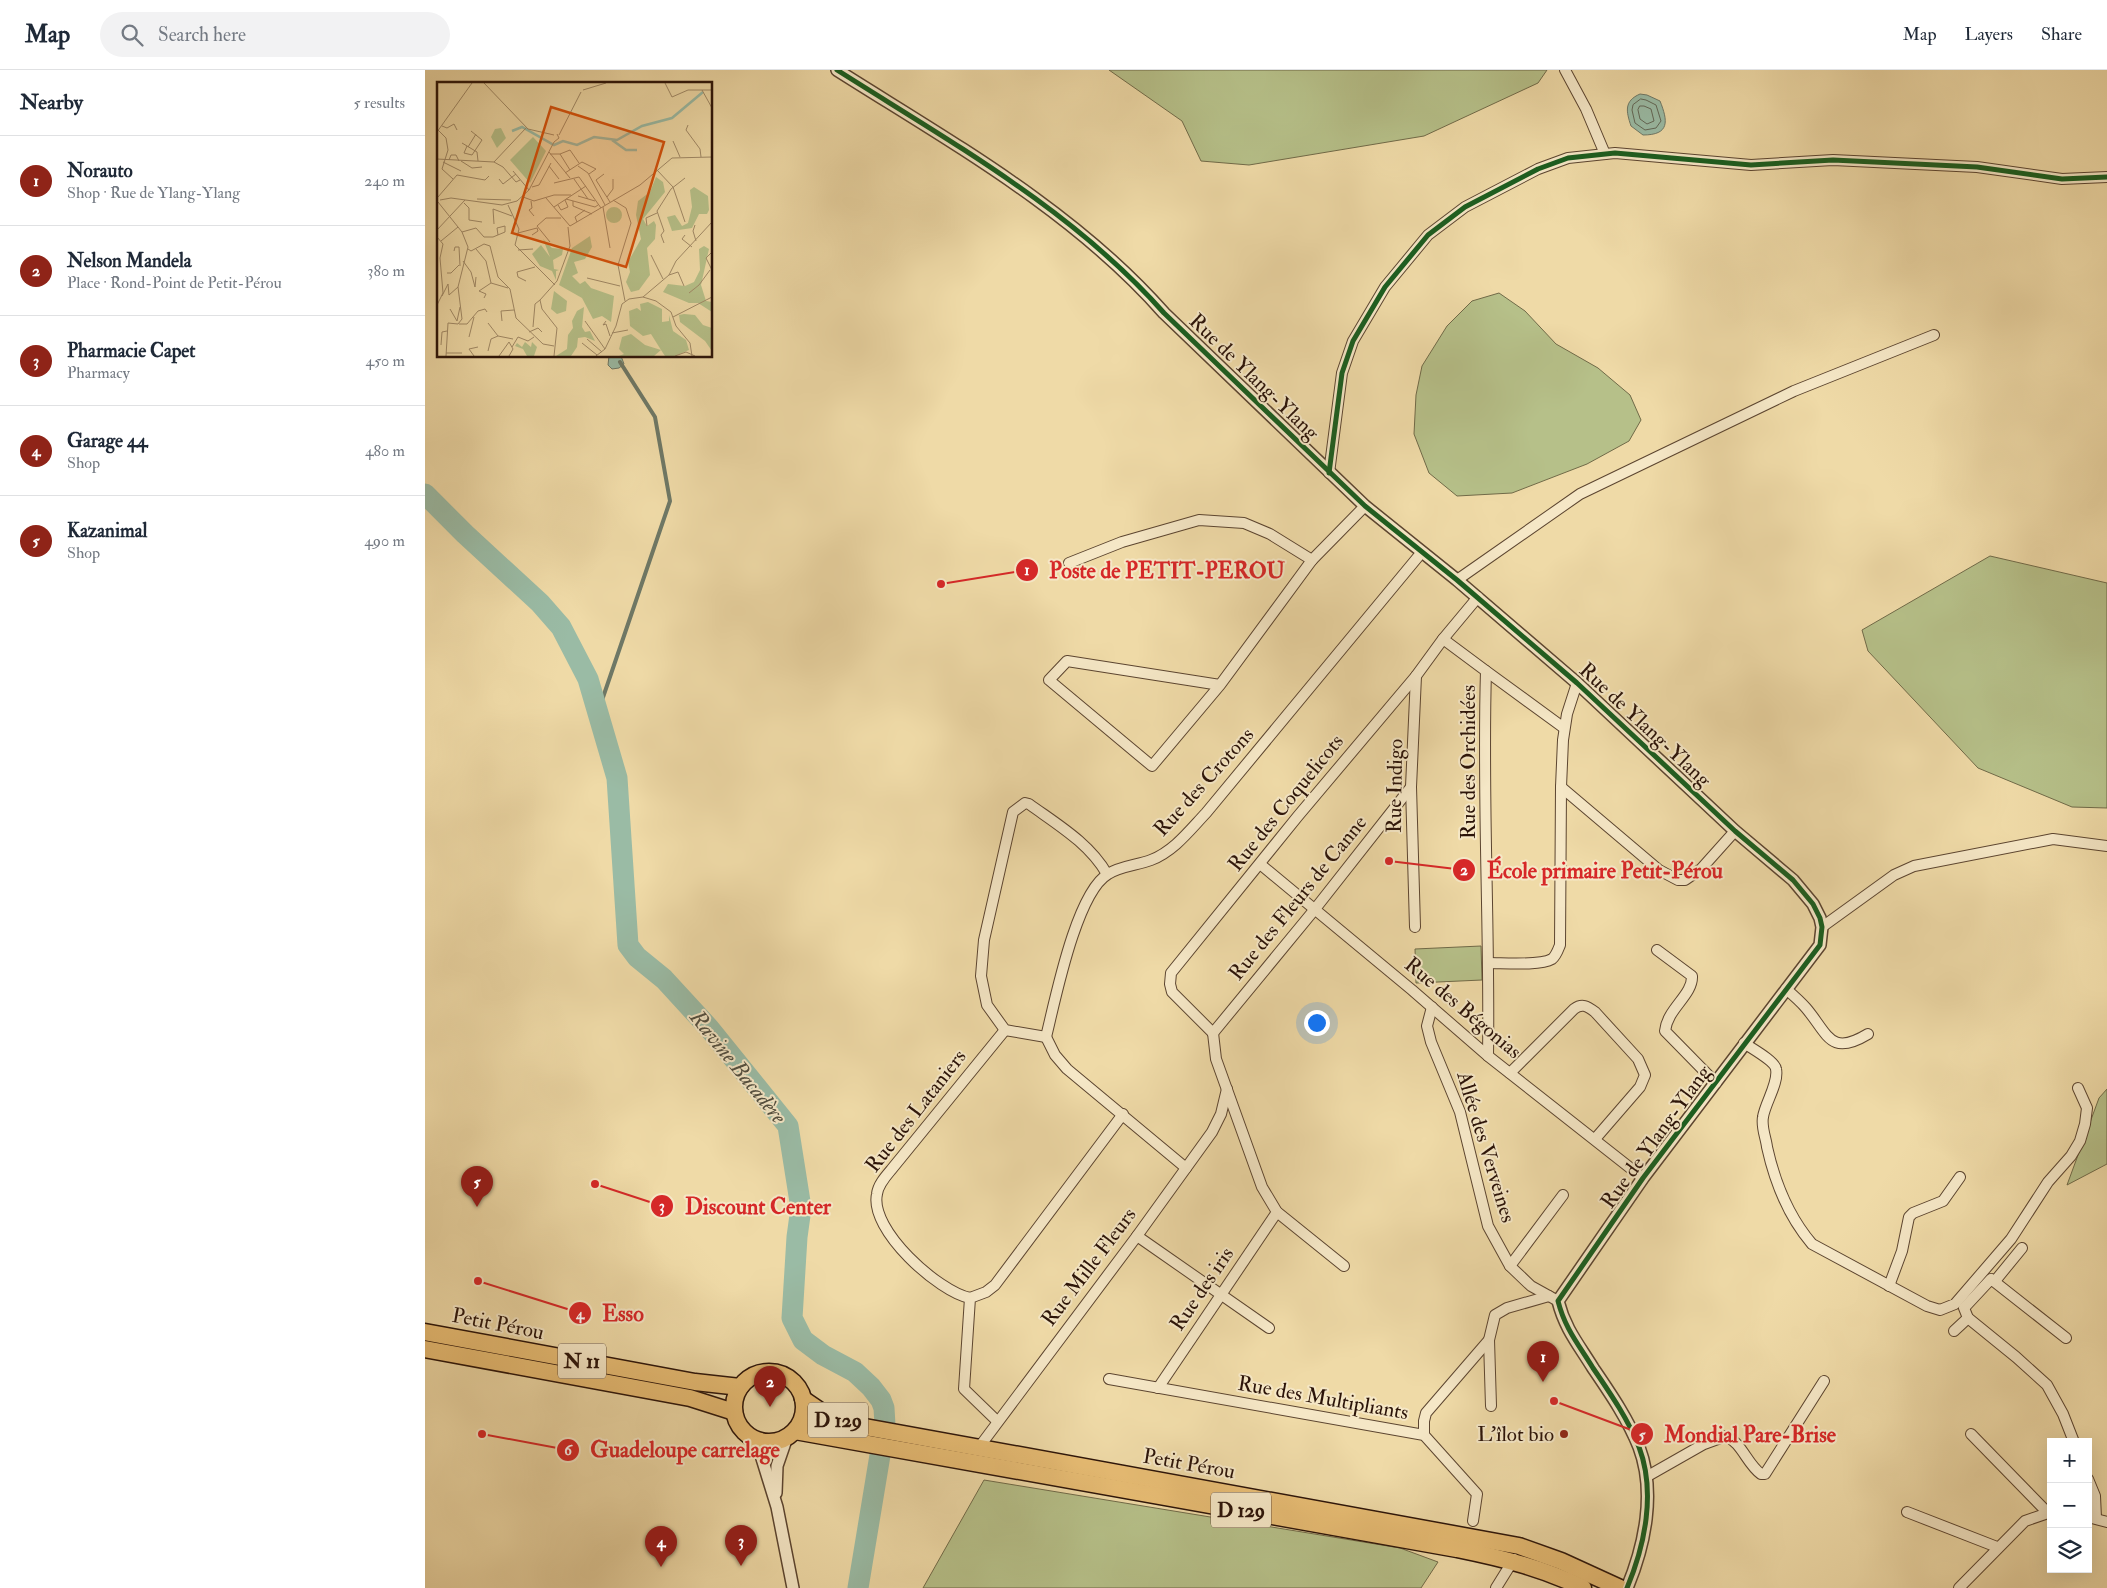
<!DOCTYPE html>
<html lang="en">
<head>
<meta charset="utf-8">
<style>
  :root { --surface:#fff; --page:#f2f2f3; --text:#1f2937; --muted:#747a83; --line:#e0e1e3; --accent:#8f2418 }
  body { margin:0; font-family:"IM FELL Double Pica",serif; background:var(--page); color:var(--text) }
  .controls { position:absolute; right:15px; bottom:15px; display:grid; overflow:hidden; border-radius:0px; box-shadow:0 5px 20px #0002 }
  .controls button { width:45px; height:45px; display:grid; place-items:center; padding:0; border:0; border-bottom:1px solid var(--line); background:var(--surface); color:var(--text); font:25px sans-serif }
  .you { position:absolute; left:891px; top:952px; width:18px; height:18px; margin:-12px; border:4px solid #fff; border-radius:50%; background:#1a73e8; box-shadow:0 0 0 8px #1a73e833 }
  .badge { display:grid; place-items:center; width:32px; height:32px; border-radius:50%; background:var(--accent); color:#fff; font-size:16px; font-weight:700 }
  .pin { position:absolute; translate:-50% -41px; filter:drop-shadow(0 1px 2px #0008) }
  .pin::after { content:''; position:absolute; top:26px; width:18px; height:15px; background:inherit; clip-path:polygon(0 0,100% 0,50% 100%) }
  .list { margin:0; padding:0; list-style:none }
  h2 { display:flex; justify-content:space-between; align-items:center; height:65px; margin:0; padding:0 20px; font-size:21px }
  h2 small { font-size:16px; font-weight:400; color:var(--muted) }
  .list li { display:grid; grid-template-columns:32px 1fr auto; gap:15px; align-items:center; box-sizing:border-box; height:90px; padding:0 20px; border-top:1px solid var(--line) }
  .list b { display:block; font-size:19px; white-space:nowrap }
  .list p { margin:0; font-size:16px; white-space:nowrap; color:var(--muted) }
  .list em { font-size:16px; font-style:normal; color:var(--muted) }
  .icon { flex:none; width:28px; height:28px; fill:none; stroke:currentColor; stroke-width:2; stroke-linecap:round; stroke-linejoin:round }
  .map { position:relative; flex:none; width:1682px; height:1518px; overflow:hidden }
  header { display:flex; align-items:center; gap:30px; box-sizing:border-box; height:70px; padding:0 25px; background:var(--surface); border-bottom:1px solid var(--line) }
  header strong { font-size:24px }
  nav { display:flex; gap:28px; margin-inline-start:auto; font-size:18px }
  .search { width:350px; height:45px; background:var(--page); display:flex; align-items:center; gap:12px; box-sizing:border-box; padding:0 18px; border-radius:28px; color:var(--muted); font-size:19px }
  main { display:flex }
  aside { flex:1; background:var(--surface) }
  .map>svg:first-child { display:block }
  .green { fill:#b6c089; stroke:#706a48 }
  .water { fill:#9abba5; stroke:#6e7866 }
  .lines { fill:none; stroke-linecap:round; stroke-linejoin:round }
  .shore { stroke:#626756; stroke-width:1 }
  .stream { stroke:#6e7866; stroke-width:4 }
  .river { stroke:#9abba5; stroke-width:21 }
  .minor-casing { stroke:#5c4530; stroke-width:12 }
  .tertiary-casing { stroke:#5c4530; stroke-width:14 }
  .trunk-casing { stroke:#2b1308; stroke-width:19 }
  .minor { stroke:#f5e7c6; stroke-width:10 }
  .tertiary { stroke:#f5e7c6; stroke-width:11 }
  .trunk { stroke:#e8bd74; stroke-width:16 }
  .cycleway-casing { stroke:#f5e7c6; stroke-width:8 }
  .cycleway { stroke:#1b5e20; stroke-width:5 }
  .poi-dot { fill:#8f2418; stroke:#f5e7c6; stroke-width:2 }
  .labels { text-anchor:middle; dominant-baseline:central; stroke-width:4; stroke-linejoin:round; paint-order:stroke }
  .shield { fill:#f5e7c6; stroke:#685341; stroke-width:1 }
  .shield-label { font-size:20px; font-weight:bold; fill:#2b1308 }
  .street-label { font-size:21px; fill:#2b1308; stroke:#f5e7c6 }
  .poi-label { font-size:21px; fill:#2b1308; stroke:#f5e7c6; text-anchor:end }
  .water-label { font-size:22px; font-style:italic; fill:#524e3f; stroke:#f5e7c6 }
  .inset-river { fill:none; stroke:#9abba5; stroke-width:2.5 }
  .inset-road { fill:none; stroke:#a18a67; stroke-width:1 }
  .view { fill:#d5520c; fill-opacity:0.15; stroke:#d5520c; stroke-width:2.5 }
  .inset-edge { fill:none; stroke:#2b1308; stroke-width:2.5 }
  .leader { fill:none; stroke:#d62828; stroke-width:2 }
  .callout-dot { fill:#d62828; stroke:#f5e7c6; stroke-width:2 }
  .mark-label { font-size:15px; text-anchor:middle; font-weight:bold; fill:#fff }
  .callout-label { font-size:22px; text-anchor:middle; font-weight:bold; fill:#d62828; stroke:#f5e7c6; stroke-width:4; stroke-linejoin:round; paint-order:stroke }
</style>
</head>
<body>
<header>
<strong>Map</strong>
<div class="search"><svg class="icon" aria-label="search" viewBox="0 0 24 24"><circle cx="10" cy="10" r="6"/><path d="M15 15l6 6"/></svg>Search here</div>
<nav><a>Map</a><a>Layers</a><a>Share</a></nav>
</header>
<main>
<aside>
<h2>Nearby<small>5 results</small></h2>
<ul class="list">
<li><span class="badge">1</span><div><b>Norauto</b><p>Shop · Rue de Ylang-Ylang</p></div><em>240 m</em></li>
<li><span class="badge">2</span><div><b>Nelson Mandela</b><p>Place · Rond-Point de Petit-Pérou</p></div><em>380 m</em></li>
<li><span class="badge">3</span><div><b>Pharmacie Capet</b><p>Pharmacy</p></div><em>450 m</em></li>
<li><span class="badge">4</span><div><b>Garage 44</b><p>Shop</p></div><em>480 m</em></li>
<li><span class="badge">5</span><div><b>Kazanimal</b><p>Shop</p></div><em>490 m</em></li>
</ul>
</aside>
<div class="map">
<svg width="1682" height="1518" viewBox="0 0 1682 1518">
  <rect width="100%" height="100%" fill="#efdaa7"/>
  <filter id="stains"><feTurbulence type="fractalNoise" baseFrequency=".004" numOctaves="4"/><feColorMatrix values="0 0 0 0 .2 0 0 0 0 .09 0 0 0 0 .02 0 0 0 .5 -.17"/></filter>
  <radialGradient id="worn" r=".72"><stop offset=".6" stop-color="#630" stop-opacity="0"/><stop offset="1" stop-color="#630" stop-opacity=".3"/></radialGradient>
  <!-- green -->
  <g class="green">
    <path d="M684 0H1122L1113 13 999 66 824 95 776 91 757 51Z"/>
    <path d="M1074 223 1100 241 1131 274 1173 298 1205 325 1216 350 1204 371 1162 394 1087 423 1032 426 1004 403 989 364 991 325 997 296 1022 256 1047 231Z"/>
    <path d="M1565 486 1682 513V738L1647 737 1553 698 1443 581 1437 560Z"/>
    <path d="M1056 876 1057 910 991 913 990 879Z"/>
    <path d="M1682 1019V1094L1642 1115 1674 1028Z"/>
    <path d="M559 1410 975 1478 1013 1492 996 1518H498Z"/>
  </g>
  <!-- water -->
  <g class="water">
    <path d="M1215 24 1222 25 1235 31C1243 51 1245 65 1218 65L1206 56C1201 41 1199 31 1215 24Z"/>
    <path d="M184 286H196L199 294 194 298 187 299 183 295Z"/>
  </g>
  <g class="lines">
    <!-- shore -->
    <g class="shore">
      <path d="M1216 29 1221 30 1231 35 1236 51 1231 58 1220 60 1210 53 1207 40 1208 35Z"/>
      <path d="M1215 36H1219L1226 39 1229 51 1222 54 1215 49 1213 40Z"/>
    </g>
    <!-- stream -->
    <path class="stream" d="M173 642 245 431 230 347 195 292"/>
    <!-- river -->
    <path class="river" d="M0 424 40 464 115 533 136 557 163 609 192 708 203 875 212 887 239 909 284 958 363 1056 376 1138 372 1167 367 1248 378 1270 398 1285 430 1302 446 1317 456 1330 459 1338 460 1355 433 1518"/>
    <!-- minor casing -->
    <g class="minor-casing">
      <g id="minor">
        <path d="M1140 0 1161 39 1180 84"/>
        <path d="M904 403 917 303 928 271 960 217 1003 165 1040 137 1113 99 1143 88 1190 83 1326 95 1408 90 1552 97 1637 109 1682 107"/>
        <path d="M644 493 697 472 774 450 819 453 845 464 887 490"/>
        <path d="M1032 510 1155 424 1369 321 1509 265"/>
        <path d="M1018 569 1061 601C1057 729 1065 857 1063 986"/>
        <path d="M1061 601 1139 658"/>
        <path d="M795 615 642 591 624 610 727 696 795 615 887 490 940 436"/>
        <path d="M1136 717 1234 800 1253 810H1260L1276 799 1310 761"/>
        <path d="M835 794 987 920 1063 986 1218 1108"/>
        <path d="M990 857 986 717 991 606"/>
        <path d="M1397 857 1469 805 1489 796 1628 769 1682 776"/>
        <path d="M1232 880 1267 906C1268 925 1242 939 1240 961L1291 1013"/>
        <path d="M1064 893C1079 893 1115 896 1127 889 1131 886 1133 880 1135 875L1136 717 1138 670 1142 644 1152 613"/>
        <path d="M1361 919C1368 925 1375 931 1381 938 1403 964 1405 987 1443 964"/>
        <path d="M1007 937 1002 956 1006 972 1035 1042 1063 1156 1085 1196 1106 1216 1133 1231"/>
        <path d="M788 963 747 922 745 914 746 903 873 746 991 606 1018 569 1053 527"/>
        <path d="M788 963 890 839 986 717"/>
        <path d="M788 963 791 989 837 1117 852 1142 919 1196"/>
        <path d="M621 967C630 931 651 823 683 804 695 796 713 795 726 790 749 781 764 761 781 743L997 482"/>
        <path d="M621 967 580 960 562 935 556 906 559 870 588 742 600 733 604 734C633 755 664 773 682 804"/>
        <path d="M621 967 630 985 642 999 761 1098"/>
        <path d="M1319 973C1326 978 1350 991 1351 999 1354 1013 1340 1033 1338 1047 1336 1057 1341 1068 1342 1077 1350 1113 1363 1146 1387 1174L1502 1236 1515 1240 1530 1234 1586 1169 1623 1112 1646 1086 1655 1071 1660 1054 1662 1038 1653 1018"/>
        <path d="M1085 1003 1149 939C1157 933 1162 936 1170 942L1213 989 1220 1005 1215 1017 1170 1069"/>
        <path d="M712 1166 844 1258"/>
        <path d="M1085 1196 1138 1125"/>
        <path d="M1570 1211 1597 1178"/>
        <path d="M1464 1216 1477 1181 1484 1147 1488 1143 1518 1131 1535 1107"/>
        <path d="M545 1228C514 1222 444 1160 452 1124 453 1115 460 1107 466 1100L580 960"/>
        <path d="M1529 1261 1543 1248"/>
        <path d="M1641 1268 1566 1209 1539 1238 1543 1248 1591 1287 1622 1315 1638 1344 1649 1372"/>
        <path d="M684 1309 999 1365 1052 1424 1048 1451"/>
        <path d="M733 1318 852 1142"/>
        <path d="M1066 1336 1064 1270 1070 1245 1082 1238 1124 1226"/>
        <path d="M572 1351 539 1319 545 1228 561 1222 570 1215 698 1044"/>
        <path d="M1546 1364 1622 1442"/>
        <path d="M999 1365V1351L1001 1343 1064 1270"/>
        <path d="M552 1380 712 1166 787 1062 796 1044 802 1019"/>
        <path d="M1221 1407 1279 1374 1301 1366C1317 1373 1322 1394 1336 1404H1340L1399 1311"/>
        <path d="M1663 1409 1670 1426 1671 1448"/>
        <path d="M1482 1442 1572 1477"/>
        <path d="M1663 1447 1682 1452"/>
        <path d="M1071 1518 1089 1489"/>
        <path d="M1534 1518 1600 1451 1626 1442"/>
      </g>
    </g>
    <!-- tertiary casing -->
    <g class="tertiary-casing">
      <g id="tertiary">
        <path d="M412 0C527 73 648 140 739 243L940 436 1032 510 1152 613 1310 761 1368 810 1388 834 1395 848 1397 857 1395 875 1218 1108 1133 1231C1140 1259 1154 1275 1168 1298 1185 1323 1203 1349 1214 1377 1231 1422 1220 1475 1202 1518"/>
        <path d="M331 1369 352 1437 368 1518"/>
        <path d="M351 1423 352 1396 362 1367"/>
      </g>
    </g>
    <!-- trunk casing -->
    <g class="trunk-casing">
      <g id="trunk">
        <path d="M0 1262 270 1312 315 1317"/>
        <path d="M0 1279 265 1328 309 1342"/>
        <circle cx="344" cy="1337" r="35"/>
        <path d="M378 1329 403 1346 418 1353 1094 1476 1136 1491 1195 1518"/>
        <path d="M370 1361 1032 1479C1076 1488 1118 1498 1158 1518"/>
      </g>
    </g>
    <!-- minor -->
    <use href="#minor" class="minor"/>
    <!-- tertiary -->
    <use href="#tertiary" class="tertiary"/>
    <!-- trunk -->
    <use href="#trunk" class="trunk"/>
    <!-- cycleway casing -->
    <g class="cycleway-casing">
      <g id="cycleway">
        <path d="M412 0C527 73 648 140 739 243L940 436 1032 510 1152 613 1310 761 1368 810 1388 834 1395 848 1397 857 1395 875 1218 1108 1133 1231C1140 1259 1154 1275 1168 1298 1185 1323 1203 1349 1214 1377 1231 1422 1220 1475 1202 1518"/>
        <path d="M904 403 917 303 928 271 960 217 1003 165 1040 137 1113 99 1143 88 1190 83 1326 95 1408 90 1552 97 1637 109 1682 107"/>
      </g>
    </g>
    <!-- cycleway -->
    <use href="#cycleway" class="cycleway"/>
  </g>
  <!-- markers -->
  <circle class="poi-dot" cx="1139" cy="1364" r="5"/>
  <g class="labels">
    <!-- shield labels -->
    <g class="shield">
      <rect x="133" y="1273.5" width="48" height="35" rx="4"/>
      <rect x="383" y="1332.5" width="60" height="35" rx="4"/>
      <rect x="786" y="1422.5" width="60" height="35" rx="4"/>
    </g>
    <g class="shield-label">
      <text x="157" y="1291">N 11</text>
      <text x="413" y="1350">D 129</text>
      <text x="816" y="1440">D 129</text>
    </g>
    <!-- street labels -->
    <g class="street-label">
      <text transform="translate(829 307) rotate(44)">Rue de Ylang-Ylang</text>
      <text transform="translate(1220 655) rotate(43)">Rue de Ylang-Ylang</text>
      <text transform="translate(1043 692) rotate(-90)">Rue des Orchidées</text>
      <text transform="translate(779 712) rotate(-48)">Rue des Crotons</text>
      <text transform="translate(970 716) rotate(-89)">Rue Indigo</text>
      <text transform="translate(861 733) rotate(-51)">Rue des Coquelicots</text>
      <text transform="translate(873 828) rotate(-51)">Rue des Fleurs de Canne</text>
      <text transform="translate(1038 938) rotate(40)">Rue des Bégonias</text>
      <text transform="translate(491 1041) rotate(-52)">Rue des Lataniers</text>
      <text transform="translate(1231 1067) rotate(-54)">Rue de Ylang-Ylang</text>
      <text transform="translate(1061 1077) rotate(73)">Allée des Verveines</text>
      <text transform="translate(664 1197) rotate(-53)">Rue Mille Fleurs</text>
      <text transform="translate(777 1219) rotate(-56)">Rue des iris</text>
      <text transform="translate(73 1254) rotate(11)">Petit Pérou</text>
      <text transform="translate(898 1328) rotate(10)">Rue des Multipliants</text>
      <text transform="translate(764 1394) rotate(10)">Petit Pérou</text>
    </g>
    <!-- poi labels -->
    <g class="poi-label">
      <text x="1129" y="1364">L'îlot bio</text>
    </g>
    <!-- water labels -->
    <g class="water-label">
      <text transform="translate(313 997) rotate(51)">Ravine Bacadère</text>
    </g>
  </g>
  <!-- overview -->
  <g transform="translate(12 12)">
    <rect width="275" height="275" fill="#efdaa7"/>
    <path d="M64 46 69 56 60 66 54 55 58 47ZM96 55 109 69 93 101 73 78ZM219 95 226 100 228 110 206 137 210 144 217 139 219 143 218 157 210 166 213 193 202 208 194 210 189 200 193 190 191 180 204 157 199 133 201 119 213 110ZM257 105 271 114 272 128 270 132H262L255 146 235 149 230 135 238 133 245 144 251 141 255 125 253 108ZM169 133a8 8 0 1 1 16 0a8 8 0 1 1-16 0ZM153 154 155 165 148 177 137 180 141 191 135 194 143 202 148 199 154 206 177 214 174 240 165 234 156 237 145 216 122 203 135 166ZM106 157 115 166 126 167 125 173 116 178 117 187 122 188 119 189V198L115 189 103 184 95 172 104 163 113 175ZM267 164 272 167 264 203 269 219 275 220V230L261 221H252L226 210 231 202 248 204 257 200 263 188 262 167ZM117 209 130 219 129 229 120 232 114 227ZM211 220 225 227V240L232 239V233L236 249 249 258 252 268 238 274H228L224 268 217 274H182L187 272 182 267 185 255 194 252 208 263 224 268 214 252 206 254 193 244 192 229 200 226 204 229 203 222ZM147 225 145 245 148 250 153 249 158 259 148 255 141 256 140 265 134 274H119L130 267 131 253 136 246 135 239 140 229ZM247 232 258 233 266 243 275 246V269L268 259 243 240 242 233ZM88 260 94 265 95 260 100 265 97 274H90L86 267 78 264 80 261 85 265Z" fill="#b6c089"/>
    <path class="inset-river" d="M75 49 85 45 117 63 126 59 140 63 157 55 180 58 205 44 235 36 266 10M175 58 189 68H200"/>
    <path class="inset-road" d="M47 1 91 47 117 53M228 1 235 15 251 8H275M146 8 169 1M265 8 275 26M251 43 249 48 263 67 264 75M5 44 10 46 17 42 20 48M1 48 9 56 11 68 5 87 16 97M0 50 35 1M122 53 144 10M236 59 243 75M25 61 40 70 41 79M30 64 27 71 35 73 45 58 34 49M31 65 39 52M112 70 133 96M113 72H123L133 88M123 72 133 68 142 81M0 77 57 80 89 46M12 78 14 73H19L22 79M24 79 35 86 45 85M6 80 24 89M57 80 66 85 79 100 83 98M112 84 122 97M141 84 151 91 168 123M220 88 236 105 248 140M76 89 92 108M128 91 145 80 159 87 152 92M167 92 159 98 173 120M62 97 66 102 79 92M137 97 151 117M117 101 142 95 164 126M95 105 102 103 114 81M141 114 158 119M1 115 20 93 48 98 52 94M86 115 97 119 117 113H134M170 115 176 107V97M109 116 133 144 203 103 235 76 275 75M40 117 74 118M129 117 158 125 161 123M3 118 14 116 65 123 80 119 92 108 117 60 122 56 120 52M176 118 189 126 194 141 181 183 188 219M94 119 95 126 92 128 97 134M136 119V124L155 132M1 120 25 150 31 165 21 205 25 237 21 242 11 241 9 274M27 121 32 126V138L45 140M71 123 82 147 78 163 118 203M121 123 124 128 131 125 128 118M117 125 149 104M166 125 173 166M140 140 138 135 148 128M57 142 56 127 75 134M258 143 256 149 259 159M210 144 209 136 220 131M0 148 28 118M25 150 39 146 47 155H56L68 150V144L60 146 61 153M81 151 100 146 101 149 95 153M248 153 245 157 255 165M0 155 6 162 3 176 6 211 0 223M4 159 21 145M113 160 100 144 109 136H124M227 161 224 153 227 149 220 129 234 107 248 96M31 167 34 169 47 162 53 164 61 195 73 207 79 236 106 262 117 264M39 167 49 179 54 201M81 168 96 167M17 169 18 165H22L23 184M275 170 269 176 275 188M214 173 226 197M26 179 34 190 38 205 39 195M10 191H14L22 183M232 193 241 190 247 204M150 196 183 204M89 199 81 195 80 190 98 185M54 201 71 206M252 211 262 203 273 188M5 214 11 202 12 213 21 205M206 215 232 193 239 179 275 140M47 216 49 212 42 209 54 201M13 227 20 239 23 225M236 235 275 215M65 239 64 229 77 228M148 239 168 267M169 239 166 243 169 242 173 254M22 242H30L41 229 48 227 50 230M96 245 98 222 103 218M92 250 101 246 105 250M175 251 191 248M61 254 76 257M32 255 37 235M150 257 165 270M145 261 160 273M4 263 5 250 10 249M75 265 81 255 91 259 97 255M51 269 54 257 61 254 51 241M9 271H25M37 274 32 267 41 265M62 274 72 260 76 267 72 274M117 274 120 246 105 227 103 218 120 199 133 164 131 145M159 274 168 267 179 244 185 222 192 217 206 215 219 219 234 230 239 244 253 261 255 274M238 274 249 270 258 274"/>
    <path class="view" d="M114 25 227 60 189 185 75 151Z"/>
    <rect width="275" height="275" class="inset-edge"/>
  </g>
  <!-- callouts -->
  <path class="leader" d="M516 514L602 500M964 791L1039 800M170 1114L237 1136M53 1211L155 1243M1129 1331L1217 1364M57 1364L143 1380"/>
  <g class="callout-dot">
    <circle cx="516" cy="514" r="5"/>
    <circle cx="964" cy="791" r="5"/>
    <circle cx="170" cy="1114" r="5"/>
    <circle cx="53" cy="1211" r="5"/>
    <circle cx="1129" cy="1331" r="5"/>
    <circle cx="57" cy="1364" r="5"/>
    <circle cx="602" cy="500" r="12"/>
    <circle cx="1039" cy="800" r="12"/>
    <circle cx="237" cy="1136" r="12"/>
    <circle cx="155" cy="1243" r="12"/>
    <circle cx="1217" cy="1364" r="12"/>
    <circle cx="143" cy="1380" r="12"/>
  </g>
  <g class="mark-label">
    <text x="602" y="505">1</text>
    <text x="1039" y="805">2</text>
    <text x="237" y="1141">3</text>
    <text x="155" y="1249">4</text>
    <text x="1217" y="1370">5</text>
    <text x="143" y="1385">6</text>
  </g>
  <g class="callout-label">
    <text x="742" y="508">Poste de PETIT-PEROU</text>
    <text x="1180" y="808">École primaire Petit-Pérou</text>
    <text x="333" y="1144">Discount Center</text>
    <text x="198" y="1251">Esso</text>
    <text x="1325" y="1372">Mondial Pare-Brise</text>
    <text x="260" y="1387">Guadeloupe carrelage</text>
  </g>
  <rect width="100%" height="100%" filter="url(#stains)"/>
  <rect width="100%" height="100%" fill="url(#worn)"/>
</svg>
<div class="controls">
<button>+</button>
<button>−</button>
<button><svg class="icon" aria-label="layers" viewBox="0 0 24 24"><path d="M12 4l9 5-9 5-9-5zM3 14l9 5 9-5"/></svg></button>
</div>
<div class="you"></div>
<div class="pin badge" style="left:1118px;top:1312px">1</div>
<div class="pin badge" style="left:345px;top:1337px">2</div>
<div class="pin badge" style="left:316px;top:1496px">3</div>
<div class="pin badge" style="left:236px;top:1497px">4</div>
<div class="pin badge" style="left:52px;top:1137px">5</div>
</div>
</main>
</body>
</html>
